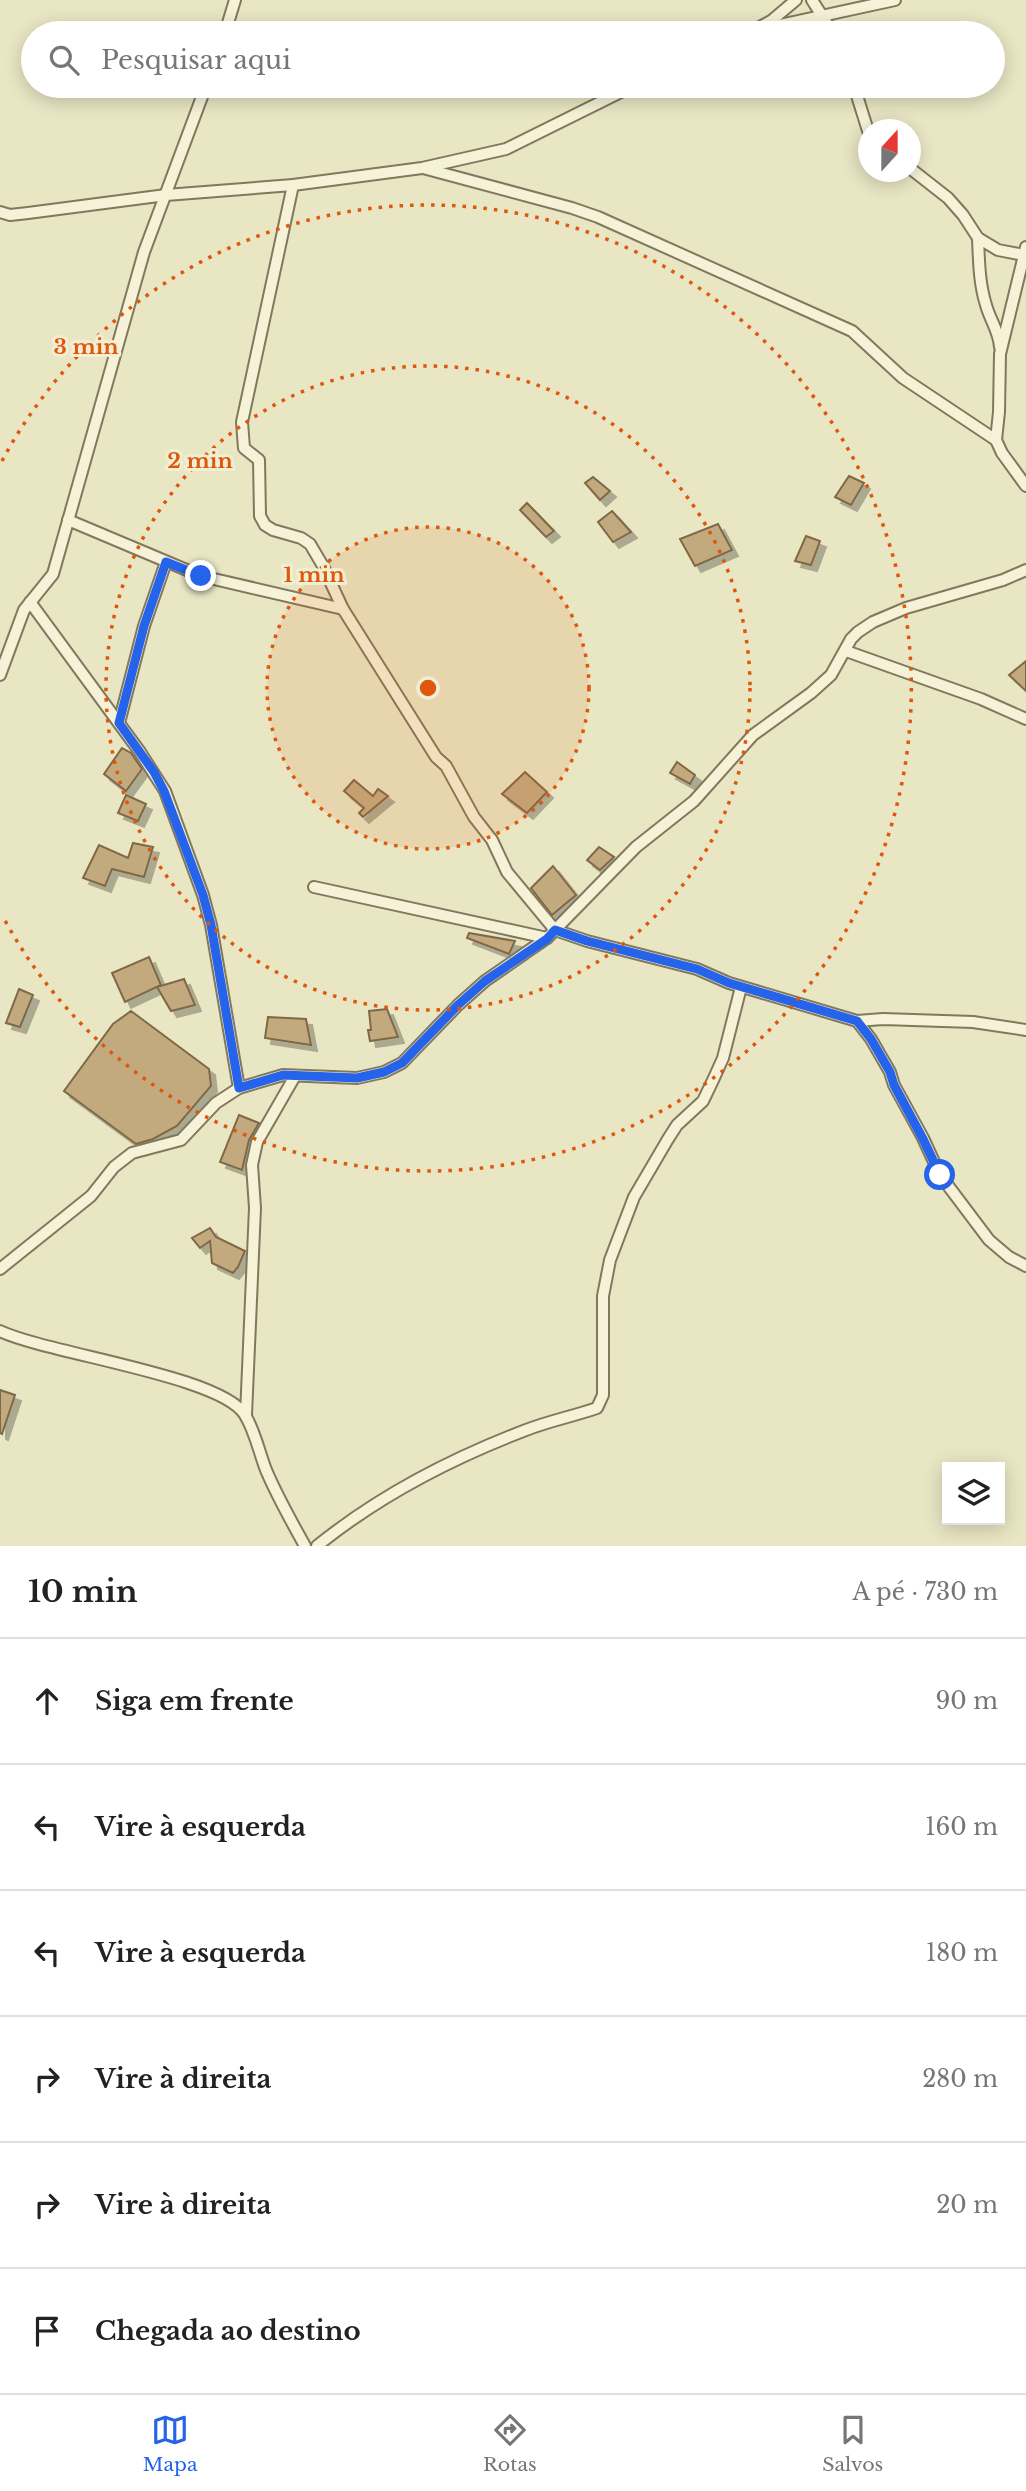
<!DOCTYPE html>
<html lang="pt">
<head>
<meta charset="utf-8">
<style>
  :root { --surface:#fff; --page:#f6f6f6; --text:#222; --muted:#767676; --line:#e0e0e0; --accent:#2563eb }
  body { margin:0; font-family:"Libre Baskerville",serif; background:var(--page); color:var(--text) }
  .controls { position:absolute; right:21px; bottom:21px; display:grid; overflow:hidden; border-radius:0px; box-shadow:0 4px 18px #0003 }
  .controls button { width:63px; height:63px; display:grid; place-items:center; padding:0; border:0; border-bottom:2px solid var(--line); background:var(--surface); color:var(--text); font:35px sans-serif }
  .compass { position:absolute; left:858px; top:119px; width:63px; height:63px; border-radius:50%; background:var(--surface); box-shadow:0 4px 18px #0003; rotate:21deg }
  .stop { position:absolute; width:21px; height:21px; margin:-16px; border:5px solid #2563eb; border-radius:50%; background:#fff }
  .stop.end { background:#2563eb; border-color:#fff; box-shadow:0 2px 7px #0008 }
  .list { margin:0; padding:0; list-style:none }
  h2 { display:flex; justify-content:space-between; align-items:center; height:91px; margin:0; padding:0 28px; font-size:30px }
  h2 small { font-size:23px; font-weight:400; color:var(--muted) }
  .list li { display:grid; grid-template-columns:46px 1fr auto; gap:21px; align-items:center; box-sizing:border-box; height:126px; padding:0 28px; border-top:2px solid var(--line) }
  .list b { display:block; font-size:26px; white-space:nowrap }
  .list em { font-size:23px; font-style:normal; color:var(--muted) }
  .icon { flex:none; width:38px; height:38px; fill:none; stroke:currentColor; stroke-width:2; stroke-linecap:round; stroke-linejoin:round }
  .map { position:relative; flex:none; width:1026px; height:1546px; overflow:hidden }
  .search { position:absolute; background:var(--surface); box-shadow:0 4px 18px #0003; left:21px; right:21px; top:21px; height:77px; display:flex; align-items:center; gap:18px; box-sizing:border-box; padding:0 24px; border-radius:38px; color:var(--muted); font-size:26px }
  .sheet { height:847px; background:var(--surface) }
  nav { display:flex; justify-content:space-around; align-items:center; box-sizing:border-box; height:98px; border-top:2px solid var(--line); background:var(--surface); font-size:19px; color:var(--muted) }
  nav a { display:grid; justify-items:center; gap:4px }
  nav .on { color:var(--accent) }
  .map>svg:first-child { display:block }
  .building { fill:#c3aa7e; stroke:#7e6845; stroke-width:2; filter:url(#shadow) }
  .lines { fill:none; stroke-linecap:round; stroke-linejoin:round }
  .street-casing { stroke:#81785d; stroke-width:14 }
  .street { stroke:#f5f2d7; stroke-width:10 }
  .route { stroke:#2563eb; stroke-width:9 }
  .ring { fill:none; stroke:#df570d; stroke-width:3.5; stroke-dasharray:3.5 7 }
  .centre { fill:#df570d; stroke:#f1efd3; stroke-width:3.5 }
  .ring-label { font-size:21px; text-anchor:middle; font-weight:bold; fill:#df570d; stroke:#f1efd3; stroke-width:6; stroke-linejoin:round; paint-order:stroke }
</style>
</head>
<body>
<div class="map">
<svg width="1026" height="1546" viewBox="0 0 1026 1546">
  <defs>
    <filter id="shadow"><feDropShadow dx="6" dy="6" stdDeviation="0" flood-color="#0004"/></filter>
  </defs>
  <rect width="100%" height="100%" fill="#e9e6c4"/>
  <!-- building -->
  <g class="building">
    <path d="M849 476 864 483 851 505 835 497Z"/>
    <path d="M593 477 610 491 600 500 585 483Z"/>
    <path d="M527 503 554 531 546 537 520 510Z"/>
    <path d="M612 511 631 532 613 542 598 522Z"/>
    <path d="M718 524 732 550 695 566 680 539Z"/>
    <path d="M806 536 820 541 811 565 795 561Z"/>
    <path d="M1026 661V691L1009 675Z"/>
    <path d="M122 748 131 753 142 769 126 791 104 774Z"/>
    <path d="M677 762 695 775 690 784 670 773Z"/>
    <path d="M525 772 547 792 527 813 502 794Z"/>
    <path d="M354 780 373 796 378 789 388 796 363 817 359 813 364 808 344 791Z"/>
    <path d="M126 795 146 804 138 821 118 813Z"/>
    <path d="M133 843 153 847 144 877 112 869 105 886 83 878 99 845 128 858Z"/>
    <path d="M599 847 614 857 600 870 587 860Z"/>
    <path d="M553 866 576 895 552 915 531 888Z"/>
    <path d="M469 933 515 941 509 954 467 938Z"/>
    <path d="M149 957 161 985 125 1002 112 973Z"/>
    <path d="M184 979 195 1005 171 1011 157 987Z"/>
    <path d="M19 989 33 995 20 1027 6 1023Z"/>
    <path d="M387 1009 398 1037 370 1041 368 1030H371L369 1011Z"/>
    <path d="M131 1011 209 1069 211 1086 177 1126 153 1139 136 1144 64 1091 113 1024Z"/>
    <path d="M268 1017 306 1019 311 1045 265 1038Z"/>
    <path d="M239 1115 259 1123 249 1140 242 1170 220 1162Z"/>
    <path d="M210 1228 216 1237 245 1251 238 1267 233 1273 212 1263 210 1241 200 1248 192 1238Z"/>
    <path d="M0 1390 15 1395 2 1434 0 1433Z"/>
  </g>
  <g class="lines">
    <!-- street casing -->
    <g class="street-casing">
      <g id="street">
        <path d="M812 0 833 33"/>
        <path d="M757 30 895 0"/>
        <path d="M225 33 235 0"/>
        <path d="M749 33 771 21 796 0"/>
        <path d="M854 86 869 134"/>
        <path d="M423 168 572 208 598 217 852 331 903 378 996 440"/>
        <path d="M911 169 948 198 963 215 978 238 998 250 1024 255"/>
        <path d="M293 185 242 422 244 448 259 460 260 516 265 525 273 530 301 538 310 544 323 566 343 609 436 757 446 766 474 817 492 840 507 872 555 930 587 941 697 969 729 983 857 1021 883 1019 973 1022 1026 1030"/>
        <path d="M0 212 10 215 28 213 166 195 293 185 422 168 506 149 633 86"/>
        <path d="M978 238C979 260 979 283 986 305 990 320 999 331 1000 347"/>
        <path d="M1026 247 1000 354 999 412 996 440 1002 453 1026 486"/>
        <path d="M68 520 201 576 343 609"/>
        <path d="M30 602 140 752 165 791 203 895 211 925 239 1088"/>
        <path d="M846 651 981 699 1026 719"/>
        <path d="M0 675 24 610 53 574 144 252 206 86"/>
        <path d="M119 723 144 626 166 562"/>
        <path d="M314 887 547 938"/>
        <path d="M857 1021 871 1039 890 1072 894 1085 923 1138 940 1175 989 1240 1009 1257 1026 1266"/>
        <path d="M0 1269 91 1196 114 1167 132 1153 181 1140 216 1103 239 1088 283 1075 357 1078 384 1072 402 1063 458 1005 485 981 547 938 636 847 694 801 753 735 811 693 831 675 851 639 858 632 873 622 906 608 1003 580 1026 570"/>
        <path d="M0 1331C49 1354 222 1376 245 1415 255 1431 259 1452 266 1470 277 1496 291 1521 305 1546"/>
        <path d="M246 1415 255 1208 252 1165 257 1142 295 1076"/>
        <path d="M317 1546C380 1495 450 1459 526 1430 549 1421 574 1416 597 1408L603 1395V1296L610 1260 634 1197 668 1139 677 1125 703 1101 714 1078 723 1058 741 987"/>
      </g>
    </g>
    <!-- street -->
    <use href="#street" class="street"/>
  </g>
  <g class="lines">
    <!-- route -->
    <path class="route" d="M201 576 166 562 144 626 119 723 154 772 164 791 203 895 211 925 239 1088 283 1075 357 1078 384 1072 402 1063 458 1005 485 981 547 939 555 930 587 941 697 969 729 983 857 1021 871 1039 890 1072 894 1085 923 1139 940 1175"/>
  </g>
  <!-- distance rings -->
  <circle cx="428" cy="688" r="161" fill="#df570d" fill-opacity=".12"/>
  <g class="ring">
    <circle cx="428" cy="688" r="161"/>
    <circle cx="428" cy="688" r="322"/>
    <path d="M2 461A483 483 0 1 1 2 915"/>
  </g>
  <circle cx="428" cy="688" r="10" class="centre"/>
  <g class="ring-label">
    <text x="86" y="354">3 min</text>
    <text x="200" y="468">2 min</text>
    <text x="314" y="582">1 min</text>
  </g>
</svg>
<div class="controls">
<button><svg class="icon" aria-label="layers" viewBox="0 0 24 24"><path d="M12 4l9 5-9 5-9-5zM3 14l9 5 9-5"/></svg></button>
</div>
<svg class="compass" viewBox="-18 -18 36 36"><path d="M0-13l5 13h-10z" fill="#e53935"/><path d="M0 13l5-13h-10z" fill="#767676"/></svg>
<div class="stop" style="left:940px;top:1175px"></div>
<div class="stop end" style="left:201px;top:576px"></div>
<div class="search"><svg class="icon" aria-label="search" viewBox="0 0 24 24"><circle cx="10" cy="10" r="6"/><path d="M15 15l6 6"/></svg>Pesquisar aqui</div>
</div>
<section class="sheet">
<h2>10 min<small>A pé · 730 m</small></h2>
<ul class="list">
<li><svg class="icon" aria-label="ahead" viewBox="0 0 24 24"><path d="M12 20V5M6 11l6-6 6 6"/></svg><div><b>Siga em frente</b></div><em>90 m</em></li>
<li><svg class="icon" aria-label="left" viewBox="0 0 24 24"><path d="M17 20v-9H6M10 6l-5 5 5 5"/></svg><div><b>Vire à esquerda</b></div><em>160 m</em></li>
<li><svg class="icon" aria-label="left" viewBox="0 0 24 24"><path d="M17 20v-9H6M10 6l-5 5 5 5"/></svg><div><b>Vire à esquerda</b></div><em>180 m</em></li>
<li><svg class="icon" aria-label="right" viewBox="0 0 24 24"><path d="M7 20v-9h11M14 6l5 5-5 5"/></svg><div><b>Vire à direita</b></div><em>280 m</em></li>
<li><svg class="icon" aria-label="right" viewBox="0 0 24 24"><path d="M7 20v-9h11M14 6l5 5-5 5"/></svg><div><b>Vire à direita</b></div><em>20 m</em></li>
<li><svg class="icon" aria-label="arrive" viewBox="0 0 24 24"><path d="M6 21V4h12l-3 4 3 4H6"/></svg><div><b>Chegada ao destino</b></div></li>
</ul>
</section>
<nav>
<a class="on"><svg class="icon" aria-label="map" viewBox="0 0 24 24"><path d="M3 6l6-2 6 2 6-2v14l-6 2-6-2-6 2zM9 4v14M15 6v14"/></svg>Mapa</a>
<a><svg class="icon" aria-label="directions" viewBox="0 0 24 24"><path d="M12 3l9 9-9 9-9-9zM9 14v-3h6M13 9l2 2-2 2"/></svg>Rotas</a>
<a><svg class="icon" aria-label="saved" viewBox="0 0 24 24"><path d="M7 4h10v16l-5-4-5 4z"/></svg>Salvos</a>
</nav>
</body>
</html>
